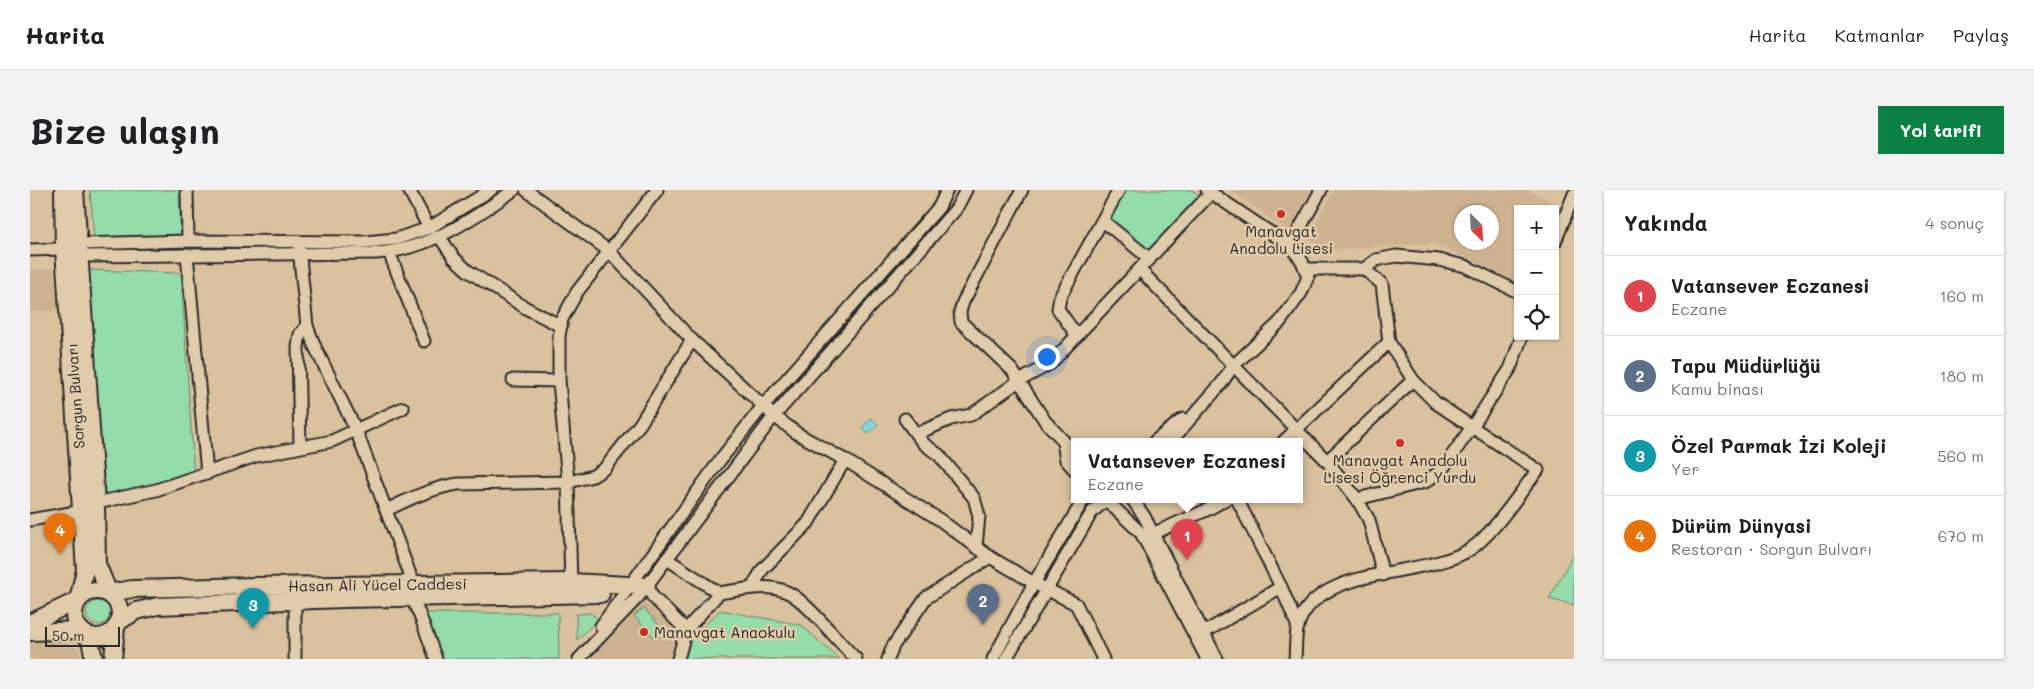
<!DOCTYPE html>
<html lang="tr">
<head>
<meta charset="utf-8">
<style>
  :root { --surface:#fff; --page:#f2f2f2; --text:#202124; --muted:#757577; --line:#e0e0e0; --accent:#0b8043 }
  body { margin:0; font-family:Mali,sans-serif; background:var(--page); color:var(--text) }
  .controls { position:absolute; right:15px; top:15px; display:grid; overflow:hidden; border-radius:0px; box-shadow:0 1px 4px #0004 }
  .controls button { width:45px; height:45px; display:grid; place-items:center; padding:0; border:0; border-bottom:1px solid var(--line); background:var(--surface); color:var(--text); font:25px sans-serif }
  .compass { position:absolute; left:1424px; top:15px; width:45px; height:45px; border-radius:50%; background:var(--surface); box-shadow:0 1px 4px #0004; rotate:156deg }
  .scale { position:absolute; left:15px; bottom:12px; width:75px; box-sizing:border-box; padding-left:5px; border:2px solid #2b2b2b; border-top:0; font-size:14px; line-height:18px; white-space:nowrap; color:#2b2b2b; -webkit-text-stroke:4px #e0cbaa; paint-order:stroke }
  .you { position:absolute; left:1016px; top:166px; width:18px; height:18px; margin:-12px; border:4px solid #fff; border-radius:50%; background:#1a73e8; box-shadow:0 0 0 8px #1a73e833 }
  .badge { display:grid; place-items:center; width:32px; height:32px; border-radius:50%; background:var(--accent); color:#fff; font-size:16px; font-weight:700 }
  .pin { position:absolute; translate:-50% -41px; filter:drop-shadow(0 1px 2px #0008) }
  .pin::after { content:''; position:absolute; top:26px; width:18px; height:15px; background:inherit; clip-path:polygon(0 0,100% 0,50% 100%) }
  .popup { position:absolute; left:1041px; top:248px; width:232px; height:65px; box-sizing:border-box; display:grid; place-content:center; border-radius:0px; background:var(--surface); filter:drop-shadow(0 1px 4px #0005); font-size:16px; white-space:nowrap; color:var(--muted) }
  .popup b { font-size:19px; color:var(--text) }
  .popup::after { content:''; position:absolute; left:50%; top:100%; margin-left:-10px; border:10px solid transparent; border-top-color:var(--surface) }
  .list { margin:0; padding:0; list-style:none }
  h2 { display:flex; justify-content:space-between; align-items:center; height:65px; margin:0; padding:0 20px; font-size:21px }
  h2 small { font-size:16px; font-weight:400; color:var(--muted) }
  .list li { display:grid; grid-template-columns:32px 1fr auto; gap:15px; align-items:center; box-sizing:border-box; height:80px; padding:0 20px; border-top:1px solid var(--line) }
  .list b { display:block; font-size:19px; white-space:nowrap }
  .list p { margin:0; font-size:16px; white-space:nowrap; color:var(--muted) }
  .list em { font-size:16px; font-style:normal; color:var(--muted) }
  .icon { flex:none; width:28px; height:28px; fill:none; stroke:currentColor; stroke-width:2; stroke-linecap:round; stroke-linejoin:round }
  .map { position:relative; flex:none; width:1544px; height:469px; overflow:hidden; border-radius:0px }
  header { display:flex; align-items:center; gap:30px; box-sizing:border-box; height:70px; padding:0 25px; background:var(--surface); border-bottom:1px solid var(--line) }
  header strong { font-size:24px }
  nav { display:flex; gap:28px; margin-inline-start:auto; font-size:18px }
  .intro { display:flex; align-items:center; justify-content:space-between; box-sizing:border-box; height:120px; padding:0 30px }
  h1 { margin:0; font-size:35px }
  .button { padding:12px 22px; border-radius:0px; background:var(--accent); color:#fff; font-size:18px; font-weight:700 }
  main { display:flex; gap:30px; padding:0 30px }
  aside { flex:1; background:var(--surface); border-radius:0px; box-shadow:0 1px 4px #0004 }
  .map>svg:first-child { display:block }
  .built { fill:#ceb390; fill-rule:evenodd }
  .green { fill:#94dcaa; stroke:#60846a }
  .water { fill:#84d5dc; stroke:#609195 }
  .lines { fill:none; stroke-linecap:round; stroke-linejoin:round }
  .street-casing { stroke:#2b2b2b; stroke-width:15 }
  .secondary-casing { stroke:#2b2b2b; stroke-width:20 }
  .street { stroke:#e0cbaa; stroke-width:11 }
  .secondary { stroke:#e0cbaa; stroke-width:16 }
  .poi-dot { fill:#c8321e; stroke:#e0cbaa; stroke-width:2 }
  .labels { text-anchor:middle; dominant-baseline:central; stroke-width:5; stroke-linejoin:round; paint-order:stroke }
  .poi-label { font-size:15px; fill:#2b2b2b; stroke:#e0cbaa }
  .street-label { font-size:15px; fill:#2b2b2b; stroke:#e0cbaa }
</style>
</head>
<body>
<header>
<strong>Harita</strong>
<nav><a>Harita</a><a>Katmanlar</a><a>Paylaş</a></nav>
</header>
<div class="intro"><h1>Bize ulaşın</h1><a class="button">Yol tarifi</a></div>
<main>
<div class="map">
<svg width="1544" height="469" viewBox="0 0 1544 469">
  <rect width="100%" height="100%" fill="#dbc29e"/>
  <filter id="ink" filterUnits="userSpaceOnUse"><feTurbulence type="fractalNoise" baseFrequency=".02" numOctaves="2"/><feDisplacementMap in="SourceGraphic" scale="10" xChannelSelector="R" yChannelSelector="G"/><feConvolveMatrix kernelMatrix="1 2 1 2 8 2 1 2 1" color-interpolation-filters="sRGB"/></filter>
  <g filter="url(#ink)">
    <!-- built -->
    <g class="built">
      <path d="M1201 0H1281L1259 42Z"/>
      <path d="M1304 0H1498L1520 11 1517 19H1488V93L1405 53 1296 60 1277 48ZM1462 22V52H1432V22Z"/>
      <path d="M0 79H23L30 120 0 122Z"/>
      <path d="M613 413 620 415 641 434 645 469H557L585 445 607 416Z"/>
      <path d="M16 446 45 456 55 469H0V449Z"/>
    </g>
    <!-- green -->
    <g class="green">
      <path d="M60 0H149L151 51 64 48Z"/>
      <path d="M1094 0H1162L1171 8 1118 61 1078 32Z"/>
      <path d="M59 80 151 83 164 285 74 306Z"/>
      <path d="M1544 363V415L1519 409Z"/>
      <circle cx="68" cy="423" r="12"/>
      <path d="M614 418 632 439 623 447 604 426Z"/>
      <path d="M690 420 771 435 809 469H651L652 458Z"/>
      <path d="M389 423H528L529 469H414Z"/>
      <path d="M560 423 568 429 547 450 546 424Z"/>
    </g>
    <!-- water -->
    <path class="water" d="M841 228 848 234 839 244 832 238Z"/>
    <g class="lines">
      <!-- street casing -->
      <g class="street-casing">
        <g id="street">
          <path d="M157 0 158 51"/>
          <path d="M379 0 399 38"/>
          <path d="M496 0 579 61 662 150 744 226 768 244 815 270 910 330 960 367"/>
          <path d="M992 0 933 112 930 122 931 132 982 180 1015 231 1044 262"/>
          <path d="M1073 31 1120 69"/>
          <path d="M409 46 424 68 438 81 496 118 531 136"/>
          <path d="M1525 52 1544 4"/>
          <path d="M49 54 158 51 335 52 366 49 399 38 461 0"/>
          <path d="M1260 56 1291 0"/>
          <path d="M269 59 277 136 285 157 326 240 384 395"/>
          <path d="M0 60 34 59"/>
          <path d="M359 62 394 151"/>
          <path d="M157 64 177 284"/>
          <path d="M50 66 346 63C399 60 442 29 484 0"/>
          <path d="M1275 79H1334L1352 94 1359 152 1383 190 1406 213 1442 237 1411 281 1395 292 1327 309"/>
          <path d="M1334 79 1346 70 1366 66 1409 70 1435 76 1488 102"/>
          <path d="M1110 80 1297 271 1327 309 1339 330 1353 385"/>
          <path d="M1047 146 1028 119 1030 107 1089 0"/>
          <path d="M483 190 529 191 538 292 541 392"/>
          <path d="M529 191V146L532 129 547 102 627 0"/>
          <path d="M875 229 886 244"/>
          <path d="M1125 251 1153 229"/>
          <path d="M1141 251 1191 194 1203 176 1250 132 1271 103 1278 87 1272 71 1260 56 1177 0"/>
          <path d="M1254 251 1359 152"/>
          <path d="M1033 252 1036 270 1044 279"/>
          <path d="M270 257 268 157 270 144 277 136"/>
          <path d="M1297 271 1383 190"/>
          <path d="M1075 309 1111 343 1177 469"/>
          <path d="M1102 309 1114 326 1187 469"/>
          <path d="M1207 309 1251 397 1268 437"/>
          <path d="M66 313 126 300 226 266 302 251 373 218"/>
          <path d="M356 320C380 309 401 298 428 294L538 292 563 286 575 278 610 234 662 150"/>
          <path d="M0 330 52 321"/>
          <path d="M1122 344 1179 319 1196 309"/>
          <path d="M946 357 949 326 944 308 909 265 894 254 886 244 921 229 941 225 989 191 1020 174 1181 3"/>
          <path d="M637 369 689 403C710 400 737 393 757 402 776 410 809 453 826 469"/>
          <path d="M617 396 623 407 656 440 689 403"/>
          <path d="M722 398 732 380 778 333 815 270"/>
          <path d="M381 408 389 423 406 469"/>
          <path d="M265 410V469"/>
          <path d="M571 436 690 270 733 216 909 17 917 0"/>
          <path d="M1175 442 1251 397"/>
          <path d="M549 469 609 406 744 226 926 19 936 0"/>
          <path d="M648 469 656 440"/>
          <path d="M858 469 863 456 896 408 960 367 1004 393 1046 414 1073 469"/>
          <path d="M963 469 1004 393 1054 309"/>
          <path d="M976 469 1062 322 1077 309"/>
          <path d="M1265 469C1266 458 1265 445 1268 435 1288 374 1392 389 1439 360 1462 346 1490 302 1508 280L1442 237 1480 179 1492 146"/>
        </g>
      </g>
      <!-- secondary casing -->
      <g class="secondary-casing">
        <g id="secondary">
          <path id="s1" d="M45 0 66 313 67 374 79 403 102 399 225 396 541 392 617 396"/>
          <circle cx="67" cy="424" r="23"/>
          <path d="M90 431 106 421 128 416 314 409 571 404"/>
          <path d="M0 433 48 410 55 380 34 59 33 0"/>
          <path d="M0 442 51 440 60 450 64 469"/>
          <path d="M83 469 86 437"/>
        </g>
      </g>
      <!-- street -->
      <use href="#street" class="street"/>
      <!-- secondary -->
      <use href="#secondary" class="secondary"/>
    </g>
  </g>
  <!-- markers -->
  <g class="poi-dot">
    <circle cx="1251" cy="24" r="5"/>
    <circle cx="1370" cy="253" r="5"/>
    <circle cx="614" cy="442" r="5"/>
  </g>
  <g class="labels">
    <!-- poi labels -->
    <g class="poi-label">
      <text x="1251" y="41">Manavgat<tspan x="1251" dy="17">Anadolu Lisesi</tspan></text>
      <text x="1370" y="270">Manavgat Anadolu<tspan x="1370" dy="17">Lisesi Öğrenci Yurdu</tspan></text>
      <text x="624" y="442" text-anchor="start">Manavgat Anaokulu</text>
    </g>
    <!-- street labels -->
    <g class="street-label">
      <text transform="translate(45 206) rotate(-94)">Sorgun Bulvarı</text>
      <text stroke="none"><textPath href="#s1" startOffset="675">Hasan Ali Yücel Caddesi</textPath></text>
    </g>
  </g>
</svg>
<div class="controls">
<button>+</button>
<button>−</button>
<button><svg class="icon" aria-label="locate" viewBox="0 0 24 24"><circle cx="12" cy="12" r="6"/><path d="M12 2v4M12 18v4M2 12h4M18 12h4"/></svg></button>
</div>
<svg class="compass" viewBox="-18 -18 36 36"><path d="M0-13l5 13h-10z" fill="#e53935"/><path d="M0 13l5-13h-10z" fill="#757577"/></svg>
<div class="scale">50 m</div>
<div class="you"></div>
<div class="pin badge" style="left:1157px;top:370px;background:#e0444e">1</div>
<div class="popup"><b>Vatansever Eczanesi</b>Eczane</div>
<div class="pin badge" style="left:953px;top:435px;background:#5c6f8a">2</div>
<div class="pin badge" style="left:223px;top:439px;background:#0f9aa8">3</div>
<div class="pin badge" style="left:30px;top:364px;background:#e8710a">4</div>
</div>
<aside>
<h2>Yakında<small>4 sonuç</small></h2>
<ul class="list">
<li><span class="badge" style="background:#e0444e">1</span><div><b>Vatansever Eczanesi</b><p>Eczane</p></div><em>160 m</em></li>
<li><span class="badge" style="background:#5c6f8a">2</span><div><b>Tapu Müdürlüğü</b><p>Kamu binası</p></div><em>180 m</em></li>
<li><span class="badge" style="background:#0f9aa8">3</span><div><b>Özel Parmak İzi Koleji</b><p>Yer</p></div><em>560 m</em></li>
<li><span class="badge" style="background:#e8710a">4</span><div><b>Dürüm Dünyasi</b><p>Restoran · Sorgun Bulvarı</p></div><em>670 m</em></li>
</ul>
</aside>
</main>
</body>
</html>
